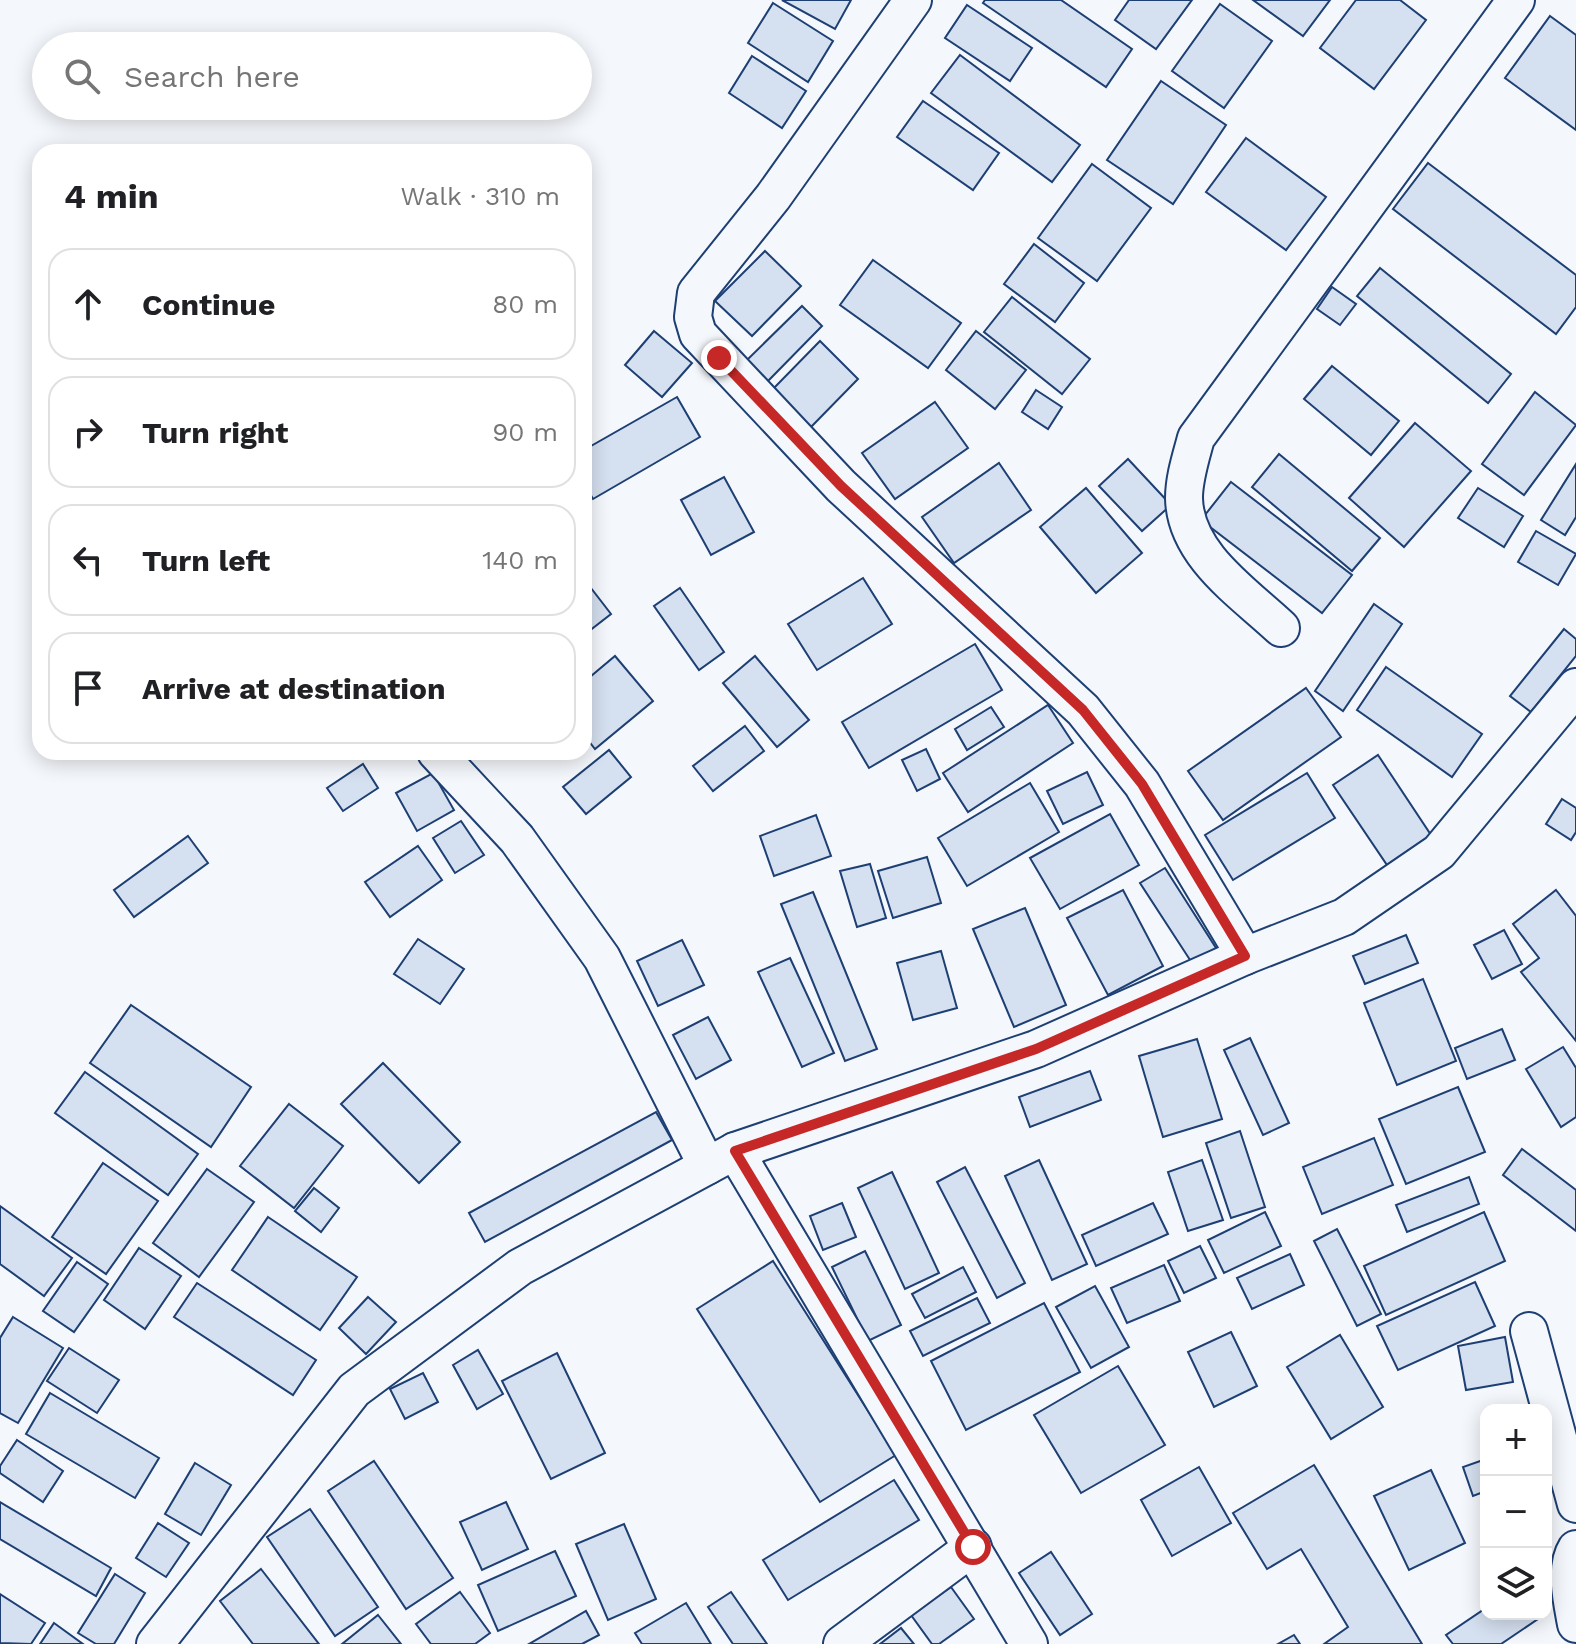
<!DOCTYPE html>
<html lang="en">
<head>
<meta charset="utf-8">
<style>
  :root { --surface:#fff; --page:#f6f6f6; --text:#202124; --muted:#757577; --line:#e0e0e0 }
  body { margin:0; font-family:"Work Sans",sans-serif; background:var(--page); color:var(--text) }
  .controls { position:absolute; right:24px; bottom:24px; display:grid; overflow:hidden; border-radius:16px; box-shadow:0 4px 20px #0003 }
  .controls button { width:72px; height:72px; display:grid; place-items:center; padding:0; border:0; border-bottom:2px solid var(--line); background:var(--surface); color:var(--text); font:40px sans-serif }
  .stop { position:absolute; width:24px; height:24px; margin:-18px; border:6px solid #c62828; border-radius:50%; background:#fff }
  .stop.end { background:#c62828; border-color:#fff; box-shadow:0 2px 8px #0008 }
  .list { margin:0; padding:0; list-style:none }
  h2 { display:flex; justify-content:space-between; align-items:center; height:104px; margin:0; padding:0 32px; font-size:34px }
  h2 small { font-size:26px; font-weight:400; color:var(--muted) }
  .list li { display:grid; grid-template-columns:52px 1fr auto; gap:24px; align-items:center; box-sizing:border-box; height:112px; margin:0 16px 16px; padding:0 16px; border:2px solid var(--line); border-radius:24px }
  .list b { display:block; font-size:30px; white-space:nowrap }
  .list em { font-size:26px; font-style:normal; color:var(--muted) }
  .icon { flex:none; width:44px; height:44px; fill:none; stroke:currentColor; stroke-width:2; stroke-linecap:round; stroke-linejoin:round }
  .map { position:relative; flex:none; width:1576px; height:1644px; overflow:hidden }
  .search { position:absolute; background:var(--surface); box-shadow:0 4px 20px #0003; left:32px; top:32px; width:560px; height:88px; display:flex; align-items:center; gap:20px; box-sizing:border-box; padding:0 28px; border-radius:44px; color:var(--muted); font-size:30px }
  .panel { position:absolute; background:var(--surface); box-shadow:0 4px 20px #0003; left:32px; top:144px; width:560px; height:616px; border-radius:24px }
  .map>svg:first-child { display:block }
  .building { fill:#d5e0f0; stroke:#1d3f73; stroke-width:2 }
  .lines { fill:none; stroke-linecap:round; stroke-linejoin:round }
  .street-casing { stroke:#1d3f73; stroke-width:40 }
  .street { stroke:#f4f7fb; stroke-width:36 }
  .route { stroke:#c62828; stroke-width:10 }
</style>
</head>
<body>
<div class="map">
<svg width="1576" height="1644" viewBox="0 0 1576 1644">
  <rect width="100%" height="100%" fill="#f4f7fb"/>
  <!-- building -->
  <g class="building">
    <path d="M782 0H851L835 29Z"/>
    <path d="M985 0H1061L1132 49 1106 87 983 3Z"/>
    <path d="M1129 0H1192L1156 49 1115 20Z"/>
    <path d="M1253 0H1330L1303 36Z"/>
    <path d="M1356 0H1400L1426 20 1374 89 1320 48Z"/>
    <path d="M773 3 833 41 808 82 748 43Z"/>
    <path d="M1220 4 1272 41 1224 108 1172 71Z"/>
    <path d="M967 5 1032 48 1010 81 945 38Z"/>
    <path d="M1550 16 1576 35V130L1505 78Z"/>
    <path d="M960 55 1080 145 1052 182 931 93Z"/>
    <path d="M752 56 806 91 782 128 729 93Z"/>
    <path d="M1161 81 1226 125 1173 204 1107 160Z"/>
    <path d="M923 101 999 153 973 190 897 137Z"/>
    <path d="M1246 138 1326 197 1286 250 1206 192Z"/>
    <path d="M1428 163 1576 275V307L1556 334 1393 209Z"/>
    <path d="M1092 164 1151 208 1097 281 1038 238Z"/>
    <path d="M1034 244 1084 283 1055 322 1004 284Z"/>
    <path d="M765 251 801 286 752 336 715 301Z"/>
    <path d="M873 260 961 323 928 368 840 305Z"/>
    <path d="M1380 268 1511 374 1488 403 1357 296Z"/>
    <path d="M1332 287 1356 304 1340 325 1317 309Z"/>
    <path d="M1012 297 1090 359 1062 394 984 332Z"/>
    <path d="M802 306 822 326 768 381 747 360Z"/>
    <path d="M654 331 692 363 662 397 625 365Z"/>
    <path d="M976 331 1026 370 995 409 946 370Z"/>
    <path d="M820 341 858 379 810 428 772 390Z"/>
    <path d="M1332 366 1399 421 1371 455 1304 399Z"/>
    <path d="M1036 390 1062 407 1048 429 1022 412Z"/>
    <path d="M1535 392 1576 425 1524 495 1482 464Z"/>
    <path d="M677 397 700 437 593 499 584 483V450Z"/>
    <path d="M935 402 968 448 895 499 862 453Z"/>
    <path d="M1415 423 1471 471 1404 547 1349 498Z"/>
    <path d="M1279 454 1380 538 1352 571 1252 487Z"/>
    <path d="M1128 459 1171 505 1142 531 1099 486Z"/>
    <path d="M999 463 1031 510 954 563 922 517Z"/>
    <path d="M1576 464V517L1565 535 1541 520Z"/>
    <path d="M724 477 754 532 711 555 681 500Z"/>
    <path d="M1231 482 1352 575 1322 613 1201 520Z"/>
    <path d="M1086 488 1142 553 1096 593 1040 527Z"/>
    <path d="M1478 488 1523 516 1504 547 1458 518Z"/>
    <path d="M1536 531 1576 554 1558 585 1518 562Z"/>
    <path d="M863 578 892 624 817 670 788 624Z"/>
    <path d="M584 579 611 614 584 635Z"/>
    <path d="M680 588 724 652 699 670 654 606Z"/>
    <path d="M1374 604 1402 624 1343 711 1315 691Z"/>
    <path d="M1564 629 1576 639V656L1531 712 1510 696Z"/>
    <path d="M975 644 1002 690 869 768 842 722Z"/>
    <path d="M615 656 653 701 595 749 584 735V682Z"/>
    <path d="M755 656 809 720 777 747 723 683Z"/>
    <path d="M1386 667 1482 734 1452 777 1357 710Z"/>
    <path d="M1306 688 1341 737 1223 820 1188 771Z"/>
    <path d="M1048 705 1073 743 968 812 943 773Z"/>
    <path d="M991 707 1004 727 967 750 955 729Z"/>
    <path d="M745 726 764 751 713 791 693 766Z"/>
    <path d="M926 749 940 779 917 791 902 760Z"/>
    <path d="M609 750 631 777 586 814 563 787Z"/>
    <path d="M1378 755 1431 835 1387 865 1333 785Z"/>
    <path d="M363 764 378 788 343 811 327 788Z"/>
    <path d="M1087 772 1103 805 1063 824 1047 791Z"/>
    <path d="M433 773 454 810 417 831 396 793Z"/>
    <path d="M1307 773 1335 818 1233 880 1205 835Z"/>
    <path d="M1030 783 1059 832 967 886 938 838Z"/>
    <path d="M1562 799 1576 808V832L1571 840 1546 824Z"/>
    <path d="M1110 814 1139 865 1060 909 1030 858Z"/>
    <path d="M816 815 831 856 774 876 760 836Z"/>
    <path d="M461 821 484 855 455 873 433 838Z"/>
    <path d="M188 836 208 863 134 917 114 890Z"/>
    <path d="M418 846 442 880 390 917 365 882Z"/>
    <path d="M927 857 941 903 893 918 878 871Z"/>
    <path d="M870 864 886 918 857 927 840 871Z"/>
    <path d="M1165 868 1216 948 1192 963 1140 883Z"/>
    <path d="M1123 890 1163 966 1108 995 1067 918Z"/>
    <path d="M1556 890 1576 916V1041L1521 972 1539 958 1513 924Z"/>
    <path d="M813 892 877 1049 845 1061 781 904Z"/>
    <path d="M1025 908 1066 1005 1014 1027 973 929Z"/>
    <path d="M1504 930 1522 964 1492 979 1474 945Z"/>
    <path d="M1406 935 1418 963 1365 984 1353 956Z"/>
    <path d="M418 939 464 969 440 1004 394 974Z"/>
    <path d="M682 940 704 985 658 1006 637 961Z"/>
    <path d="M941 951 957 1008 913 1020 897 963Z"/>
    <path d="M790 958 834 1053 802 1067 758 972Z"/>
    <path d="M1423 979 1456 1061 1397 1085 1364 1003Z"/>
    <path d="M131 1005 251 1087 211 1147 90 1063Z"/>
    <path d="M708 1017 731 1060 696 1079 673 1035Z"/>
    <path d="M1502 1029 1515 1060 1467 1079 1455 1048Z"/>
    <path d="M1250 1038 1289 1123 1263 1135 1224 1050Z"/>
    <path d="M1197 1039 1222 1119 1163 1137 1139 1056Z"/>
    <path d="M1563 1047 1576 1068V1117L1561 1127 1526 1069Z"/>
    <path d="M383 1063 460 1142 419 1183 341 1104Z"/>
    <path d="M1090 1071 1101 1100 1030 1127 1019 1097Z"/>
    <path d="M85 1072 198 1154 168 1195 55 1113Z"/>
    <path d="M1458 1087 1485 1152 1406 1184 1379 1119Z"/>
    <path d="M289 1104 343 1146 294 1208 240 1166Z"/>
    <path d="M656 1112 672 1140 485 1242 469 1213Z"/>
    <path d="M1240 1131 1265 1207 1231 1218 1206 1143Z"/>
    <path d="M1374 1138 1393 1185 1322 1214 1303 1167Z"/>
    <path d="M1522 1149 1576 1190V1231L1503 1175Z"/>
    <path d="M1039 1160 1087 1264 1052 1280 1005 1176Z"/>
    <path d="M1202 1160 1223 1220 1188 1231 1168 1172Z"/>
    <path d="M103 1163 158 1201 106 1274 52 1237Z"/>
    <path d="M965 1167 1025 1283 997 1298 937 1182Z"/>
    <path d="M207 1169 254 1202 199 1277 153 1243Z"/>
    <path d="M892 1172 939 1273 905 1289 858 1188Z"/>
    <path d="M1469 1177 1479 1204 1407 1232 1396 1205Z"/>
    <path d="M314 1188 339 1208 321 1232 295 1211Z"/>
    <path d="M842 1203 856 1237 823 1250 810 1216Z"/>
    <path d="M1153 1203 1168 1234 1096 1266 1082 1235Z"/>
    <path d="M0 1206 72 1258 44 1296 0 1264Z"/>
    <path d="M1265 1212 1281 1246 1224 1273 1208 1240Z"/>
    <path d="M1484 1212 1505 1261 1386 1315 1364 1266Z"/>
    <path d="M268 1217 357 1277 320 1330 232 1270Z"/>
    <path d="M1337 1229 1381 1314 1357 1326 1314 1241Z"/>
    <path d="M1200 1246 1216 1278 1184 1293 1168 1261Z"/>
    <path d="M139 1248 181 1276 145 1329 104 1300Z"/>
    <path d="M865 1251 901 1325 868 1341 832 1267Z"/>
    <path d="M1290 1254 1304 1285 1252 1309 1237 1278Z"/>
    <path d="M773 1261 896 1455 820 1502 697 1309Z"/>
    <path d="M77 1262 108 1284 74 1332 43 1311Z"/>
    <path d="M1164 1265 1180 1301 1127 1323 1111 1288Z"/>
    <path d="M963 1267 976 1292 925 1318 912 1294Z"/>
    <path d="M1475 1282 1495 1326 1398 1370 1377 1326Z"/>
    <path d="M197 1283 316 1360 293 1395 174 1317Z"/>
    <path d="M1095 1286 1129 1347 1091 1368 1056 1307Z"/>
    <path d="M368 1297 396 1322 366 1354 339 1328Z"/>
    <path d="M977 1298 990 1323 923 1356 910 1331Z"/>
    <path d="M1044 1303 1080 1372 966 1430 931 1361Z"/>
    <path d="M13 1317 63 1348 18 1423 0 1413V1338Z"/>
    <path d="M1231 1332 1257 1386 1214 1407 1188 1352Z"/>
    <path d="M1340 1335 1383 1407 1331 1439 1287 1367Z"/>
    <path d="M1505 1337 1513 1382 1466 1390 1458 1346Z"/>
    <path d="M69 1348 119 1380 97 1413 47 1381Z"/>
    <path d="M478 1350 503 1394 477 1409 453 1365Z"/>
    <path d="M557 1353 605 1453 551 1479 502 1381Z"/>
    <path d="M1118 1366 1165 1445 1081 1493 1034 1415Z"/>
    <path d="M423 1373 438 1402 405 1419 390 1389Z"/>
    <path d="M50 1393 159 1458 135 1498 26 1434Z"/>
    <path d="M17 1440 63 1471 43 1502 0 1473V1466Z"/>
    <path d="M1486 1459V1491L1473 1496 1463 1467Z"/>
    <path d="M374 1461 453 1578 406 1609 328 1491Z"/>
    <path d="M195 1463 231 1485 201 1535 165 1514Z"/>
    <path d="M1314 1465 1422 1644H1324L1348 1627 1301 1549 1267 1569 1233 1513Z"/>
    <path d="M1199 1467 1231 1523 1172 1556 1141 1500Z"/>
    <path d="M1431 1470 1465 1543 1409 1570 1374 1496Z"/>
    <path d="M894 1480 919 1520 788 1600 763 1560Z"/>
    <path d="M0 1502 111 1568 96 1596 0 1539Z"/>
    <path d="M506 1502 528 1549 482 1570 460 1522Z"/>
    <path d="M310 1509 378 1607 335 1636 267 1537Z"/>
    <path d="M158 1523 189 1543 166 1577 136 1558Z"/>
    <path d="M624 1524 656 1599 608 1620 576 1544Z"/>
    <path d="M555 1551 576 1596 498 1631 478 1585Z"/>
    <path d="M1051 1552 1092 1614 1060 1635 1019 1573Z"/>
    <path d="M261 1569 319 1644H253L220 1601Z"/>
    <path d="M115 1574 145 1593 114 1644H96L78 1633Z"/>
    <path d="M951 1587 974 1619 939 1644H932L911 1615Z"/>
    <path d="M460 1592 490 1633 475 1644H431L416 1624Z"/>
    <path d="M731 1592 767 1644H733L708 1607Z"/>
    <path d="M0 1594 45 1623 31 1644 0 1643Z"/>
    <path d="M686 1603 711 1644H642L635 1633Z"/>
    <path d="M1486 1608V1614H1539L1541 1617 1501 1644H1453L1446 1635Z"/>
    <path d="M586 1611 599 1635 582 1644H529Z"/>
    <path d="M378 1615 401 1644H342Z"/>
    <path d="M54 1623 83 1644H40Z"/>
    <path d="M901 1628 914 1644H880Z"/>
    <path d="M1294 1635 1300 1644H1278Z"/>
  </g>
  <g class="lines">
    <!-- street casing -->
    <g class="street-casing">
      <g id="street">
        <path d="M913 0 773 197 696 293 693 317 698 334 841 486 1083 710 1142 784 1245 956"/>
        <path d="M1281 628C1244 593 1185 555 1184 498 1184 478 1191 457 1196 438L1516 0"/>
        <path d="M436 752 517 839 602 958 707 1166"/>
        <path d="M735 1151 1029 1644"/>
        <path d="M1529 1331 1576 1504"/>
        <path d="M1576 1549C1564 1568 1572 1602 1576 1624"/>
        <path d="M155 1644 354 1390 520 1267 735 1151 1036 1049 1245 956 1344 917 1439 852 1576 687"/>
        <path d="M842 1644 973 1547"/>
      </g>
    </g>
    <!-- street -->
    <use href="#street" class="street"/>
  </g>
  <g class="lines">
    <!-- route -->
    <path class="route" d="M719 358 841 486 1083 710 1142 784 1245 956 1036 1049 735 1151 973 1547"/>
  </g>
</svg>
<div class="controls">
<button>+</button>
<button>−</button>
<button><svg class="icon" aria-label="layers" viewBox="0 0 24 24"><path d="M12 4l9 5-9 5-9-5zM3 14l9 5 9-5"/></svg></button>
</div>
<div class="stop" style="left:973px;top:1547px"></div>
<div class="stop end" style="left:719px;top:358px"></div>
<div class="search"><svg class="icon" aria-label="search" viewBox="0 0 24 24"><circle cx="10" cy="10" r="6"/><path d="M15 15l6 6"/></svg>Search here</div>
<section class="panel">
<h2>4 min<small>Walk · 310 m</small></h2>
<ul class="list">
<li><svg class="icon" aria-label="ahead" viewBox="0 0 24 24"><path d="M12 20V5M6 11l6-6 6 6"/></svg><div><b>Continue</b></div><em>80 m</em></li>
<li><svg class="icon" aria-label="right" viewBox="0 0 24 24"><path d="M7 20v-9h11M14 6l5 5-5 5"/></svg><div><b>Turn right</b></div><em>90 m</em></li>
<li><svg class="icon" aria-label="left" viewBox="0 0 24 24"><path d="M17 20v-9H6M10 6l-5 5 5 5"/></svg><div><b>Turn left</b></div><em>140 m</em></li>
<li><svg class="icon" aria-label="arrive" viewBox="0 0 24 24"><path d="M6 21V4h12l-3 4 3 4H6"/></svg><div><b>Arrive at destination</b></div></li>
</ul>
</section>
</div>
</body>
</html>
